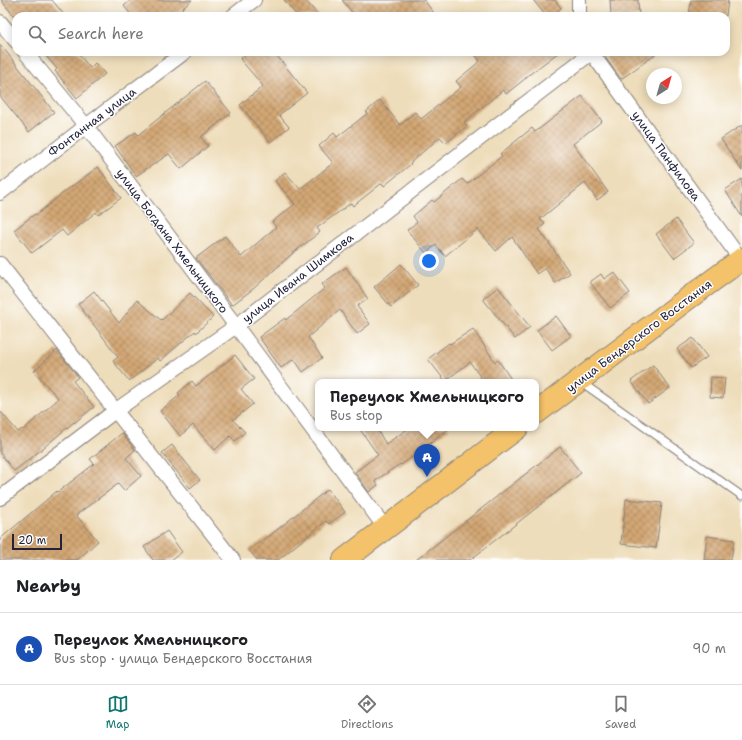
<!DOCTYPE html>
<html lang="en">
<head>
<meta charset="utf-8">
<style>
  :root { --surface:#fff; --page:#f6f6f6; --text:#202124; --muted:#757577; --line:#e0e0e0; --accent:#0f766e }
  body { margin:0; font-family:"Shantell Sans",sans-serif; background:var(--page); color:var(--text) }
  .compass { position:absolute; left:646px; top:68px; width:36px; height:36px; border-radius:50%; background:var(--surface); box-shadow:0 2px 10px #0003; rotate:37deg }
  .scale { position:absolute; left:12px; bottom:10px; width:50px; box-sizing:border-box; padding-left:4px; border:2px solid #22223b; border-top:0; font-size:11px; line-height:14px; white-space:nowrap; color:#22223b; -webkit-text-stroke:3px #fff; paint-order:stroke }
  .you { position:absolute; left:429px; top:261px; width:14px; height:14px; margin:-10px; border:3px solid #fff; border-radius:50%; background:#1a73e8; box-shadow:0 0 0 6px #1a73e833 }
  .badge { display:grid; place-items:center; width:26px; height:26px; border-radius:50%; background:var(--accent); color:#fff; font-size:13px; font-weight:700 }
  .pin { position:absolute; translate:-50% -33px; filter:drop-shadow(0 1px 2px #0008) }
  .pin::after { content:''; position:absolute; top:21px; width:14px; height:12px; background:inherit; clip-path:polygon(0 0,100% 0,50% 100%) }
  .popup { position:absolute; left:315px; top:379px; width:224px; height:52px; box-sizing:border-box; display:grid; place-content:center; border-radius:8px; background:var(--surface); filter:drop-shadow(0 1px 3px #0005); font-size:13px; white-space:nowrap; color:var(--muted) }
  .popup b { font-size:15px; color:var(--text) }
  .popup::after { content:''; position:absolute; left:50%; top:100%; margin-left:-8px; border:8px solid transparent; border-top-color:var(--surface) }
  .list { margin:0; padding:0; list-style:none }
  h2 { display:flex; justify-content:space-between; align-items:center; height:52px; margin:0; padding:0 16px; font-size:17px }
  h2 small { font-size:13px; font-weight:400; color:var(--muted) }
  .list li { display:grid; grid-template-columns:26px 1fr auto; gap:12px; align-items:center; box-sizing:border-box; height:72px; padding:0 16px; border-top:1px solid var(--line) }
  .list b { display:block; font-size:15px; white-space:nowrap }
  .list p { margin:0; font-size:13px; white-space:nowrap; color:var(--muted) }
  .list em { font-size:13px; font-style:normal; color:var(--muted) }
  .icon { flex:none; width:22px; height:22px; fill:none; stroke:currentColor; stroke-width:2; stroke-linecap:round; stroke-linejoin:round }
  .map { position:relative; flex:none; width:742px; height:560px; overflow:hidden }
  .search { position:absolute; background:var(--surface); box-shadow:0 2px 10px #0003; left:12px; right:12px; top:12px; height:44px; display:flex; align-items:center; gap:10px; box-sizing:border-box; padding:0 14px; border-radius:12px; color:var(--muted); font-size:15px }
  .sheet { height:124px; background:var(--surface) }
  nav { display:flex; justify-content:space-around; align-items:center; box-sizing:border-box; height:56px; border-top:1px solid var(--line); background:var(--surface); font-size:11px; color:var(--muted) }
  nav a { display:grid; justify-items:center; gap:2px }
  nav .on { color:var(--accent) }
  .map>svg:first-child { display:block }
  .building { fill:url(#building-cross-hatch) }
  .lines { fill:none; stroke-linecap:round; stroke-linejoin:round }
  .lane-casing { stroke:#88807a; stroke-width:9 }
  .street-casing { stroke:#88807a; stroke-width:16 }
  .primary-casing { stroke:#88807a; stroke-width:24 }
  .lane { stroke:#fff; stroke-width:7 }
  .street { stroke:#fff; stroke-width:14 }
  .primary { stroke:#f3c26a; stroke-width:22 }
  .labels { text-anchor:middle; dominant-baseline:central; stroke-width:3; stroke-linejoin:round; paint-order:stroke }
  .street-label { font-size:12px; fill:#22223b; stroke:#fff }
</style>
</head>
<body>
<div class="map">
<svg width="742" height="560" viewBox="0 0 742 560">
  <defs>
    <pattern id="building-cross-hatch" width="8" height="8" patternUnits="userSpaceOnUse"><rect width="8" height="8" fill="#d3a775"/><path d="M0 0l8 8M0 8l8-8" fill="none" stroke="#ab8861"/></pattern>
  </defs>
  <rect width="100%" height="100%" fill="#fff"/>
  <filter id="ink" filterUnits="userSpaceOnUse"><feTurbulence type="fractalNoise" baseFrequency=".025" numOctaves="2"/><feDisplacementMap in="SourceGraphic" scale="8" xChannelSelector="R" yChannelSelector="G"/><feConvolveMatrix kernelMatrix="1 2 1 2 8 2 1 2 1" color-interpolation-filters="sRGB"/></filter>
  <filter id="wash" filterUnits="userSpaceOnUse"><feTurbulence type="fractalNoise" baseFrequency=".012" numOctaves="4" result="noise"/><feDisplacementMap in="SourceGraphic" scale="16" xChannelSelector="R" yChannelSelector="G"/><feGaussianBlur stdDeviation="0.9" result="paint"/><feColorMatrix in="noise" values="0 0 0 0 0 0 0 0 0 0 0 0 0 0 0 0 0 1.4 0 .05"/><feComposite in="paint" operator="in"/></filter>
  <g filter="url(#wash)">
    <rect width="100%" height="100%" fill="#eeddba"/>
    <g id="blocks">
      <!-- building -->
      <g class="building">
        <path d="M1 0H52L65 16H14Z"/>
        <path d="M131 0H192L174 16H132L124 6Z"/>
        <path d="M284 0H305L319 16H297Z"/>
        <path d="M342 0H424L436 16H355Z"/>
        <path d="M533 0H555L561 8 552 16H546Z"/>
        <path d="M610 0H638L639 16H611Z"/>
        <path d="M691 0H728L726 16H689Z"/>
        <path d="M0 44 54 112 29 132 0 96Z"/>
        <path d="M43 52H77L90 68 95 63 105 74 77 98 55 71 57 69Z"/>
        <path d="M248 52H274L307 93 279 115 289 127 270 142 240 105 263 86 240 59Z"/>
        <path d="M473 52H559L526 77V78L506 94 503 90 464 122 467 126 446 143 440 137 410 163 411 164 384 186 382 183 353 206 351 203 317 228 320 232 292 254 253 289 232 305 196 258 225 236 241 257 276 227 272 222 295 204 275 181 285 172 300 189 333 163 319 146 334 133 337 137 368 113 366 112 380 100 400 125 415 112 421 119 461 87 456 81 480 61Z"/>
        <path d="M613 52H659L621 79 605 57Z"/>
        <path d="M205 81 231 113 201 137 208 146 181 169 169 154 136 176 115 146 136 132 138 135Z"/>
        <path d="M582 96 602 121 573 144 608 192 597 200 585 183 540 219 545 224 539 229 570 273 555 283 545 268 537 274 512 237 496 251 478 229 445 256 436 245 426 253 407 230 417 222 413 216 432 200 434 202 462 179 467 184 502 156 500 154 532 128 535 132Z"/>
        <path d="M742 125V171L721 139Z"/>
        <path d="M98 167 121 198 98 215 96 212 67 236 62 230 32 253 14 230 35 214 36 215 68 189Z"/>
        <path d="M742 179V217L725 190Z"/>
        <path d="M676 219 694 243 674 258 656 234Z"/>
        <path d="M401 264 418 285 391 307 374 287Z"/>
        <path d="M346 267 368 299 357 306 370 324 357 334 340 310 308 337 322 358 303 372 294 359 281 368 259 337 285 318 286 320 325 288 322 284Z"/>
        <path d="M614 272 630 293 610 308 590 282 601 274 604 279Z"/>
        <path d="M498 287 530 327 515 339 483 299Z"/>
        <path d="M94 291 119 323 137 300 161 320 162 319V320L190 293 213 317 196 333 195 331 160 361 158 358 129 381 113 361 118 357 78 304Z"/>
        <path d="M556 316 571 336 552 350 537 330Z"/>
        <path d="M473 329 495 362 498 360 513 382H484L470 362 445 381 428 359 449 343 450 344Z"/>
        <path d="M693 338 707 357 691 368 677 349Z"/>
        <path d="M57 350 78 377 73 381 94 407 74 423V422L30 459 14 471 0 453V411L18 432 22 429 23 430 56 401 58 398 34 371Z"/>
        <path d="M235 355 254 379 241 389 253 404 233 420 245 432 235 441 230 436 215 450 193 425 180 436 160 411 180 395 178 393 192 381 196 386Z"/>
        <path d="M653 365 670 388 648 404 631 381Z"/>
        <path d="M711 377 725 378 723 398 710 397Z"/>
        <path d="M359 428H376L386 444 409 428H450L422 450 401 465 400 464 375 481 378 485 369 492 355 472 378 455Z"/>
        <path d="M122 433 135 450 126 458 141 476 124 491 118 484 76 515 98 541 77 560H0V539L57 491 58 492 94 464 90 459Z"/>
        <path d="M172 445 200 480 190 488 162 453Z"/>
        <path d="M560 447 581 473 470 560H416Z"/>
        <path d="M328 489 345 512 329 524 326 521 278 560H257L249 550 268 536V537Z"/>
        <path d="M626 499 662 503 656 548 621 544Z"/>
        <path d="M167 531 182 552 171 560H153L144 547Z"/>
        <path d="M707 536 734 540 731 560H704Z"/>
      </g>
    </g>
  </g>
  <g filter="url(#ink)">
    <use href="#blocks" fill-opacity="0" stroke="#88807a" stroke-width="1"/>
    <g class="lines">
      <!-- lane casing -->
      <g class="lane-casing">
        <path id="lane" d="M581 382 742 496"/>
      </g>
      <!-- street casing -->
      <g class="street-casing">
        <g id="street">
          <path d="M579 0V16"/>
          <path d="M233 16 254 0"/>
          <path d="M0 22 16 41"/>
          <path d="M25 52 86 126 236 326 386 529"/>
          <path d="M591 52 741 260"/>
          <path d="M0 193 86 126 185 52"/>
          <path d="M0 264 233 560"/>
          <path d="M0 498 115 411 236 326 591 53"/>
        </g>
      </g>
      <!-- primary casing -->
      <g class="primary-casing">
        <g id="primary">
          <path d="M536 413 687 299 742 259"/>
          <path d="M344 560 517 428"/>
        </g>
      </g>
      <!-- lane -->
      <use href="#lane" class="lane"/>
      <!-- street -->
      <use href="#street" class="street"/>
      <!-- primary -->
      <use href="#primary" class="primary"/>
    </g>
  </g>
  <g class="labels">
    <!-- street labels -->
    <g class="street-label">
      <text transform="translate(92 122) rotate(-37)">Фонтанная улица</text>
      <text transform="translate(666 156) rotate(54)">улица Панфилова</text>
      <text transform="translate(172 241) rotate(53)">улица Богдана Хмельницкого</text>
      <text transform="translate(298 278) rotate(-38)">улица Ивана Шимкова</text>
      <text transform="translate(639 336) rotate(-37)">улица Бендерского Восстания</text>
    </g>
  </g>
</svg>
<svg class="compass" viewBox="-18 -18 36 36"><path d="M0-13l5 13h-10z" fill="#e53935"/><path d="M0 13l5-13h-10z" fill="#757577"/></svg>
<div class="scale">20 m</div>
<div class="you"></div>
<div class="pin badge" style="left:427px;top:477px;background:#1a4fb4">A</div>
<div class="popup"><b>Переулок Хмельницкого</b>Bus stop</div>
<div class="search"><svg class="icon" aria-label="search" viewBox="0 0 24 24"><circle cx="10" cy="10" r="6"/><path d="M15 15l6 6"/></svg>Search here</div>
</div>
<section class="sheet">
<h2>Nearby<small></small></h2>
<ul class="list">
<li><span class="badge" style="background:#1a4fb4">A</span><div><b>Переулок Хмельницкого</b><p>Bus stop · улица Бендерского Восстания</p></div><em>90 m</em></li>
</ul>
</section>
<nav>
<a class="on"><svg class="icon" aria-label="map" viewBox="0 0 24 24"><path d="M3 6l6-2 6 2 6-2v14l-6 2-6-2-6 2zM9 4v14M15 6v14"/></svg>Map</a>
<a><svg class="icon" aria-label="directions" viewBox="0 0 24 24"><path d="M12 3l9 9-9 9-9-9zM9 14v-3h6M13 9l2 2-2 2"/></svg>Directions</a>
<a><svg class="icon" aria-label="saved" viewBox="0 0 24 24"><path d="M7 4h10v16l-5-4-5 4z"/></svg>Saved</a>
</nav>
</body>
</html>
